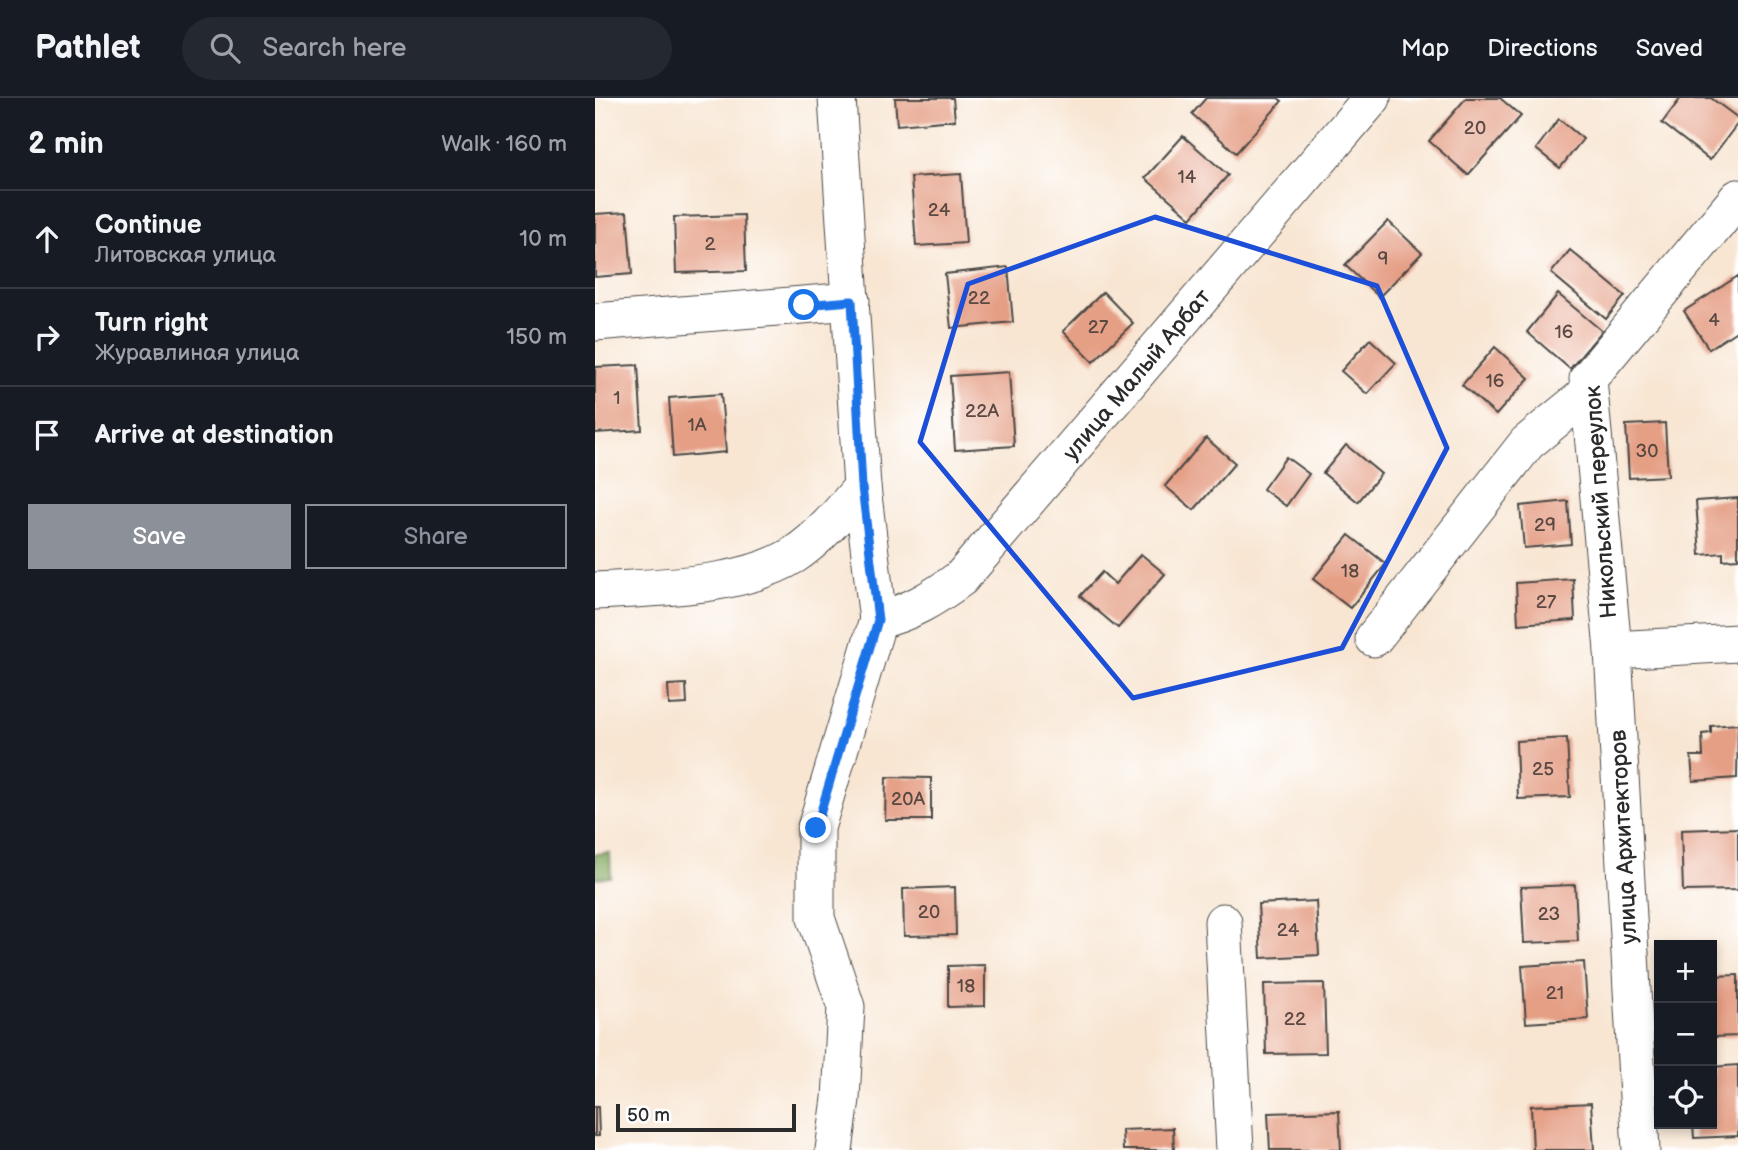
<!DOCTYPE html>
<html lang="en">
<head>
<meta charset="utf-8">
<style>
  :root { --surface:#171b24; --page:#242831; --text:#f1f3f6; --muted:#9ea1a6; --line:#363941; --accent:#8c9099 }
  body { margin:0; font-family:"Balsamiq Sans",sans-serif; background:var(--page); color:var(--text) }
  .controls { position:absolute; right:21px; bottom:21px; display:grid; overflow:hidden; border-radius:0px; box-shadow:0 4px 10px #0003 }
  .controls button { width:63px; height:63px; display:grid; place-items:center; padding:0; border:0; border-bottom:2px solid var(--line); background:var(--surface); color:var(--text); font:35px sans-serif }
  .scale { position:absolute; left:21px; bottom:18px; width:180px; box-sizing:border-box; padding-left:7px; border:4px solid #2b2b2b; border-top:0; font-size:19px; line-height:24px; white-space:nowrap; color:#2b2b2b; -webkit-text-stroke:5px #fff; paint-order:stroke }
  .stop { position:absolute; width:21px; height:21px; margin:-16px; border:5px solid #1a73e8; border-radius:50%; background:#fff }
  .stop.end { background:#1a73e8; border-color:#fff; box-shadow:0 2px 7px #0008 }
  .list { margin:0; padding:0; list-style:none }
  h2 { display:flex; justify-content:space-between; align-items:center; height:91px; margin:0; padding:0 28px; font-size:30px }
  h2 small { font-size:23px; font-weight:400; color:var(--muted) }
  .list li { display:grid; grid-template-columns:46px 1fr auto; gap:21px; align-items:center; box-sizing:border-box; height:98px; padding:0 28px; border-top:2px solid var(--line) }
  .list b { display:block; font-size:26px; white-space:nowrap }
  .list p { margin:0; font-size:23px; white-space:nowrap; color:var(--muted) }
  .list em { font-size:23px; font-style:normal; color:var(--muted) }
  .actions { display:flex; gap:14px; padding:21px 28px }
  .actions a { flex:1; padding:16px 0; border:2px solid var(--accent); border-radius:0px; text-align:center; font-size:24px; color:var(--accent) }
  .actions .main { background:var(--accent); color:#fff }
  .icon { flex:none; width:38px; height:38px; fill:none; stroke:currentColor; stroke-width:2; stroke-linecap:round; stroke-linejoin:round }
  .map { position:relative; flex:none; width:1143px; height:1052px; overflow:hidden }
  header { display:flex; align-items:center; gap:42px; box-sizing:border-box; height:98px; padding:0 35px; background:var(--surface); border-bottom:2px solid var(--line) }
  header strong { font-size:33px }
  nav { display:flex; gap:38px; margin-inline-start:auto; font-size:24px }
  .search { width:490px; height:63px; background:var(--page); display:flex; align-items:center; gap:18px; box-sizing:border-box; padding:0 24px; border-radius:38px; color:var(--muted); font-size:26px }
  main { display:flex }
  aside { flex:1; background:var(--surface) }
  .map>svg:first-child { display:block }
  .forest { fill:#86ab60; stroke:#586b46; stroke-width:2 }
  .building { fill:#e59f85 }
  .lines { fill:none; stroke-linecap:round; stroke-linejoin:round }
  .minor-casing { stroke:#4a4744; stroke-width:39 }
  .minor { stroke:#fff; stroke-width:37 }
  .route { stroke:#1a73e8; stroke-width:9 }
  .marked { fill:none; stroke:#1d4ed8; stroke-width:5; stroke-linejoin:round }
  .labels { text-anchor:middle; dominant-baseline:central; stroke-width:5; stroke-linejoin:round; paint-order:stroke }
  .number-label { font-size:19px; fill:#5a4842 }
  .street-label { font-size:23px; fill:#2b2b2b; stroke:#fff }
</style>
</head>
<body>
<header>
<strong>Pathlet</strong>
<div class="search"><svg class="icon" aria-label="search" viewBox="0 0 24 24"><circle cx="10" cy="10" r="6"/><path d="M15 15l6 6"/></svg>Search here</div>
<nav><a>Map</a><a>Directions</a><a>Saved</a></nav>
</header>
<main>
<aside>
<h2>2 min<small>Walk · 160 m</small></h2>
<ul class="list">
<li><svg class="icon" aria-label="ahead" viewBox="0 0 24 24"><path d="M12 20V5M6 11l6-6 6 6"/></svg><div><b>Continue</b><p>Литовская улица</p></div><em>10 m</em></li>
<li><svg class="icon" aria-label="right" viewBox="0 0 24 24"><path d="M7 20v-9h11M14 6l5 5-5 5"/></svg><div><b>Turn right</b><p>Журавлиная улица</p></div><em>150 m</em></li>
<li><svg class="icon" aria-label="arrive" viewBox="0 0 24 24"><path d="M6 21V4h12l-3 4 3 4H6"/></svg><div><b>Arrive at destination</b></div></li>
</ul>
<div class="actions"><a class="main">Save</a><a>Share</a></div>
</aside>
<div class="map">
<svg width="1143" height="1052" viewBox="0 0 1143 1052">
  <rect width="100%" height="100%" fill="#fff"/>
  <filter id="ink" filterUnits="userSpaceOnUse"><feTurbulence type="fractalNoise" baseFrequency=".0143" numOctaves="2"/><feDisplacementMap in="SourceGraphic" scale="14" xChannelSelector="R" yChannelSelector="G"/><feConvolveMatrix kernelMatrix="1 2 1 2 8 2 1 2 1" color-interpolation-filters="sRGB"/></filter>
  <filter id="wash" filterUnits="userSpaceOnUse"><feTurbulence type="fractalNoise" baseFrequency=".00686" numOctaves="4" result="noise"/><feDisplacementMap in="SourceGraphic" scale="28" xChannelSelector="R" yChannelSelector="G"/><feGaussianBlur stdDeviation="1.57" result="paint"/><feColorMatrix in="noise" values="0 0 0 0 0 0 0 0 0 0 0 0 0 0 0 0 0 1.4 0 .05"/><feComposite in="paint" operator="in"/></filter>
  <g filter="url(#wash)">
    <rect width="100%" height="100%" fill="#f8e6d3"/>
    <!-- forest -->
    <path class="forest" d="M15 755 16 779 0 780V756Z"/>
    <g id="blocks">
      <!-- building -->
      <g class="building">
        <path d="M300 0H358L360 22 302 27Z"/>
        <path d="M611 0H683L687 3 641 55 597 16Z"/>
        <path d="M871 0H905L926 18 873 77 834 43Z"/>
        <path d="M1086 0H1116L1143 20V25L1115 62 1067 25Z"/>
        <path d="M964 21 988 41 965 70 941 51Z"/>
        <path d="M588 38 633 77 596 120 550 80Z"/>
        <path d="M366 76 371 145 321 148 316 79Z"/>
        <path d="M32 114 37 176 0 179V116Z"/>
        <path d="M149 117 151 173 81 175 79 119Z"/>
        <path d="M793 123 827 155 784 199 750 167Z"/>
        <path d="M975 152 1030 198 1011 221 956 175Z"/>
        <path d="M413 169 418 224 356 230 350 176Z"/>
        <path d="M1143 178V232L1114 251 1089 213Z"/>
        <path d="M508 194 538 225 498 264 468 233Z"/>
        <path d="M963 196 1007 233 975 271 932 234Z"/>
        <path d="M775 241 801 265 772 296 746 273Z"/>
        <path d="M900 249 934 280 901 317 867 287Z"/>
        <path d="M43 267 47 332 0 335V269Z"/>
        <path d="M414 274 419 348 360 352 355 278Z"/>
        <path d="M126 296 131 354 78 359 74 300Z"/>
        <path d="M1070 325 1073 378 1034 380 1031 327Z"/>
        <path d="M611 340 640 365 599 412 570 388Z"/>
        <path d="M751 347 786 376 763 404 728 375Z"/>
        <path d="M691 359 714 376 691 408 668 391Z"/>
        <path d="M1143 400V461L1128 462V455L1105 457 1101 403Z"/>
        <path d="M973 403 976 446 929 450 925 408Z"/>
        <path d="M754 437 791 466 755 510 718 481Z"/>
        <path d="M546 456 570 476 523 530 485 498 507 474 520 486Z"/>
        <path d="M978 481 980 522 923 526 921 485Z"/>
        <path d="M91 586 92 606 74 607 73 587Z"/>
        <path d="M1143 626 1142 680 1098 683 1096 658H1108L1107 636 1116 635V628Z"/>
        <path d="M972 640 975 699 923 701 921 643Z"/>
        <path d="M291 679 336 680V722H290Z"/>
        <path d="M1143 730V792L1088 793 1086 732Z"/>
        <path d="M980 787 983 843 929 845 926 789Z"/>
        <path d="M360 789 361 837 309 838 308 791Z"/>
        <path d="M721 803 724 857 666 860 663 806Z"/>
        <path d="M989 864 993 921 931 925 927 868Z"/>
        <path d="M390 867V908L353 909V868Z"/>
        <path d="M1143 877V938L1117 939V878Z"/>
        <path d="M729 885 731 955 671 956 669 886Z"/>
        <path d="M1143 967V1038L1099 1040 1098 1026H1117V969Z"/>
        <path d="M996 1005 999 1052H938L936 1008Z"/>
        <path d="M0 1009H3L4 1038H0Z"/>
        <path d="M744 1013 746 1052H675L673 1015Z"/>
        <path d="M578 1030 579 1052H528L527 1032Z"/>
      </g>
    </g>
  </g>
  <g filter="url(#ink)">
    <use href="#blocks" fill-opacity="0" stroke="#4a4744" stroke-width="2"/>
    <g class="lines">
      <!-- minor casing -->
      <g class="minor-casing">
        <g id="minor">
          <path d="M0 224 256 203"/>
          <path d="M0 493C60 489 146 490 199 457 226 439 246 414 267 389"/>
          <path d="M283 522C315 515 340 499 366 480L777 0"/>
          <path d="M779 540 932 345 993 295"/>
          <path d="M1018 552 1143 545"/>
          <path d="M628 824 640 1052"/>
          <path d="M239 1052 246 1001 251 909 221 820V730L283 522 267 389 242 0"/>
          <path d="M1046 1052 1018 552 993 281 1143 100"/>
        </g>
      </g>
      <!-- minor -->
      <use href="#minor" class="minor"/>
    </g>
  </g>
  <g class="lines" filter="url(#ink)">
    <!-- route -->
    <path class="route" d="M209 207 257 203 267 389 283 522 221 730"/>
  </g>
  <!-- marked area -->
  <path class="marked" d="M560 119 782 188 852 350 747 550 538 600 325 344 373 186Z"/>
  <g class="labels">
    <!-- number labels -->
    <g class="number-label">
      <text x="880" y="30">20</text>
      <text x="592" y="79">14</text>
      <text x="344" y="112">24</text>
      <text x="115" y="146">2</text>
      <text x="788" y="161">9</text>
      <text x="384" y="200">22</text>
      <text x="1119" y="222">4</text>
      <text x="503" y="229">27</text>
      <text x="969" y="234">16</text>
      <text x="900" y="283">16</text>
      <text x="22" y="300">1</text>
      <text x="387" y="313">22А</text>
      <text x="102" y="327">1А</text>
      <text x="1052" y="353">30</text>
      <text x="950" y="427">29</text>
      <text x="755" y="473">18</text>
      <text x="951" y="504">27</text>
      <text x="948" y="671">25</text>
      <text x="313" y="701">20А</text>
      <text x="334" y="814">20</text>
      <text x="954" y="816">23</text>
      <text x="693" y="832">24</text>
      <text x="371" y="888">18</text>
      <text x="960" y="895">21</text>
      <text x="700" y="921">22</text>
    </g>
    <!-- street labels -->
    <g class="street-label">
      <text transform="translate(542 277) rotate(-50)">улица Малый Арбат</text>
      <text transform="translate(1006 404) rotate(-94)">Никольский переулок</text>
      <text transform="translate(1029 739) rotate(-93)">улица Архитекторов</text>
    </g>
  </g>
</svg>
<div class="controls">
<button>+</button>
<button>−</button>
<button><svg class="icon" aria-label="locate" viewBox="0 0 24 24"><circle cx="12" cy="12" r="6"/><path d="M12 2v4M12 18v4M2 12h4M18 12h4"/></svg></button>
</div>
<div class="scale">50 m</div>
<div class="stop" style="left:209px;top:207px"></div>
<div class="stop end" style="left:221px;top:730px"></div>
</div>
</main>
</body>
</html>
